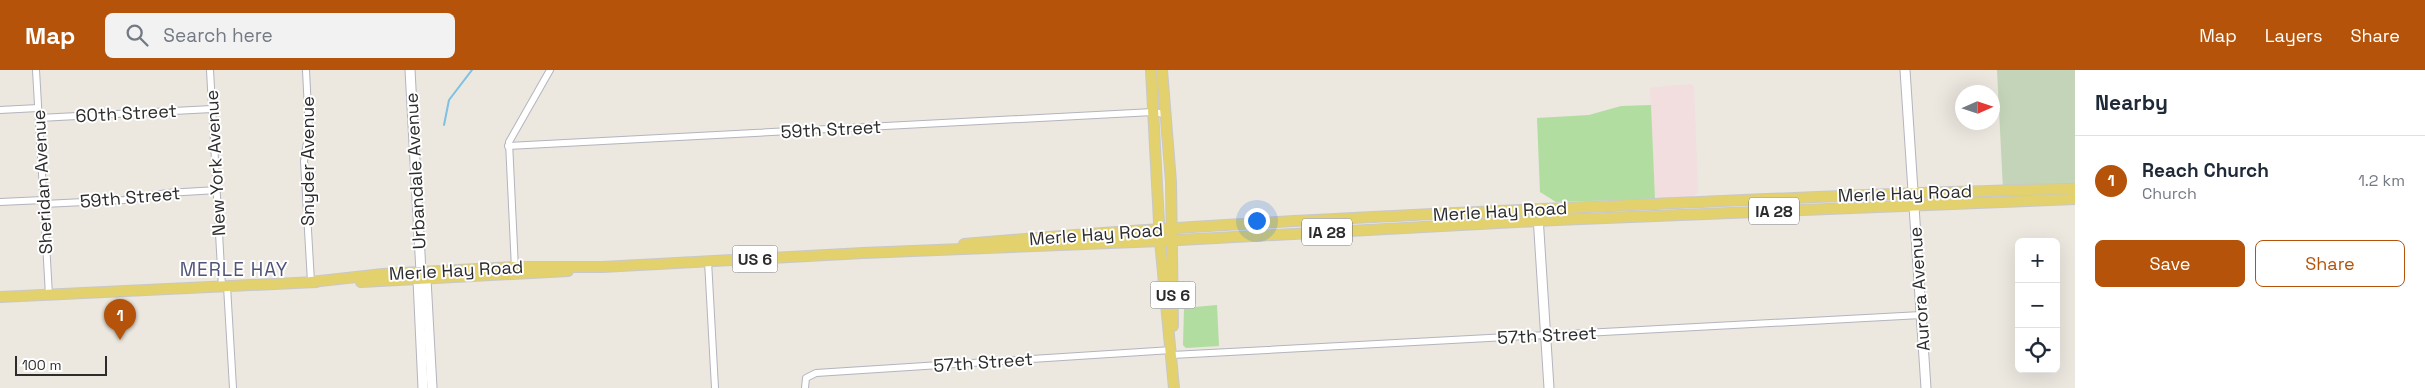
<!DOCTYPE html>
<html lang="en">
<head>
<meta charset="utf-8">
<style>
  :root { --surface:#fff; --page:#f2f2f3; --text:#1f2937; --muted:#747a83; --line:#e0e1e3; --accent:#b45309 }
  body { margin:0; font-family:"Space Grotesk",sans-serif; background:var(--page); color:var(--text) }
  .controls { position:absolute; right:15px; bottom:15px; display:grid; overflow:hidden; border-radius:8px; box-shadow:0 5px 20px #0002 }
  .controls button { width:45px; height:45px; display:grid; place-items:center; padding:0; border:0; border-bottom:1px solid var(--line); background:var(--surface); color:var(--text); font:25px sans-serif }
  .compass { position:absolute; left:1955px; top:15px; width:45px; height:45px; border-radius:50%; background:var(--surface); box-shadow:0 5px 20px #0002; rotate:87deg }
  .scale { position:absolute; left:15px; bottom:12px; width:92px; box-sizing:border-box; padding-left:5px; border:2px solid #2c2c2c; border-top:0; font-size:14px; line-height:18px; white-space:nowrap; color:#2c2c2c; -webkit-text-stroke:4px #fff; paint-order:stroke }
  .you { position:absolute; left:1256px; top:150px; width:18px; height:18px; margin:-12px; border:4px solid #fff; border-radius:50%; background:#1a73e8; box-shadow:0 0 0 8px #1a73e833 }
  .badge { display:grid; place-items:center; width:32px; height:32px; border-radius:50%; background:var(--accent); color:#fff; font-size:16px; font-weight:700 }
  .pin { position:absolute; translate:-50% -41px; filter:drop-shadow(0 1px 2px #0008) }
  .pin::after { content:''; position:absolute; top:26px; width:18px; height:15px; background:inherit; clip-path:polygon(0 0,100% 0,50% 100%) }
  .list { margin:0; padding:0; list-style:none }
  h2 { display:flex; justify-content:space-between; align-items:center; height:65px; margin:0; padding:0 20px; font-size:21px }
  h2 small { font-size:16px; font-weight:400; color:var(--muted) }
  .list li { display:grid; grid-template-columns:32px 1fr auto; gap:15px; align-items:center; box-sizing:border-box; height:90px; padding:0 20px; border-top:1px solid var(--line) }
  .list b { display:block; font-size:19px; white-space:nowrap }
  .list p { margin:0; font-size:16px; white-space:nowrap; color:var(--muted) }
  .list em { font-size:16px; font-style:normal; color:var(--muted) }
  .actions { display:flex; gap:10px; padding:15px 20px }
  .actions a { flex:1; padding:11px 0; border:1px solid var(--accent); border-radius:8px; text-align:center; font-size:18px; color:var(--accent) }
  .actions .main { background:var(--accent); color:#fff }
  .icon { flex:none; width:28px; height:28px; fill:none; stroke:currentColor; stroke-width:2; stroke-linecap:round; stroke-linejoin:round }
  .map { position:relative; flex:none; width:2075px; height:318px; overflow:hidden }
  header { display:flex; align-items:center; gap:30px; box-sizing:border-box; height:70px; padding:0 25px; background:var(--accent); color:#fff }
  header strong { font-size:24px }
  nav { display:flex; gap:28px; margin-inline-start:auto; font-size:18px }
  .search { width:350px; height:45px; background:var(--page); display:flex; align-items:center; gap:12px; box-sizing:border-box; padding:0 18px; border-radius:8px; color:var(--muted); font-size:19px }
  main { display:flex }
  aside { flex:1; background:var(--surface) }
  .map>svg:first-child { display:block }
  .medical { fill:#f2dede }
  .green { fill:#b1dda1 }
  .cemetery { fill:#c4d4b8 }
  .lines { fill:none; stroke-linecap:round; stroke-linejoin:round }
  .stream { stroke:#7dc1e3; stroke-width:2 }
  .street-casing { stroke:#b3b4be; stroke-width:8 }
  .secondary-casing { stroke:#b3b4be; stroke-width:11 }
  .primary-casing { stroke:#c8c8c8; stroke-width:12 }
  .street { stroke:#fff; stroke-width:6 }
  .secondary { stroke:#fff; stroke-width:9 }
  .primary { stroke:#e3d16d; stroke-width:10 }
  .labels { text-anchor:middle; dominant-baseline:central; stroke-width:4; stroke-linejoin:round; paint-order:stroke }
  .shield { fill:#fff; stroke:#6b6b6b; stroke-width:1 }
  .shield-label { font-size:16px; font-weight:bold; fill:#2c2c2c }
  .street-label { font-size:18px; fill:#2c2c2c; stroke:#fff }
  .neighbourhood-label { font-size:19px; letter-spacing:1px; fill:#505478; stroke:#fff }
</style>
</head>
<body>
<header>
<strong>Map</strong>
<div class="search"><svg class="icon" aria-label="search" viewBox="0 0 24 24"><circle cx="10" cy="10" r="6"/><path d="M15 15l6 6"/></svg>Search here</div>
<nav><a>Map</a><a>Layers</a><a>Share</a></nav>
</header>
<main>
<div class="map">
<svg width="2075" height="318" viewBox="0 0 2075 318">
  <rect width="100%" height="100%" fill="#ece7df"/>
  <!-- medical -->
  <path class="medical" d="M1691 14 1694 18 1698 122 1693 127 1655 129 1650 18Z"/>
  <!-- green -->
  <g class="green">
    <path d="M1651 35 1655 129 1556 132 1540 122 1537 48 1589 45 1621 36Z"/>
    <path d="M1217 235 1219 276 1186 278 1183 275 1184 238Z"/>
  </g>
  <!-- cemetery -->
  <path class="cemetery" d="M1997 0H2075V119L2003 120Z"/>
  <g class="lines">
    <!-- stream -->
    <path class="stream" d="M444 55 449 30 472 0"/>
    <!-- street casing -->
    <g class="street-casing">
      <g id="street">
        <path d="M36 0 49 225"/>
        <path d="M210 0 222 217"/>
        <path d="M306 0 309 60 304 91 311 212"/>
        <path d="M0 40 38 38"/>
        <path d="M39 48 212 39"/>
        <path d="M508 76 1153 42 1164 44"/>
        <path d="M0 132 43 130"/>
        <path d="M44 134 124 130 167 123 217 120"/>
        <path d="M708 191 715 318"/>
        <path d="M515 199 509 72 550 0"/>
        <path d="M227 216 233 318"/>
        <path d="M1172 285 1921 245"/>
        <path d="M805 318 806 308 816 303 1172 280"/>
      </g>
    </g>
    <!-- secondary casing -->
    <g class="secondary-casing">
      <g id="secondary">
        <path d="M410 0 421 202 418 210 423 318"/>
        <path d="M1905 0 1926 318"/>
        <path d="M1538 146 1549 318"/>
        <path d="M422 204 426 209 432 318"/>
      </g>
    </g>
    <!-- primary casing -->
    <g class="primary-casing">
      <g id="primary">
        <path d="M1151 0 1160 171 1174 318"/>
        <path d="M1162 0 1171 112 1173 256"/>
        <path d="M964 174C1194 154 1425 144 1656 134 1796 128 1935 121 2075 119"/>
        <path d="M311 212 383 204 515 197H602L863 183 1160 171 1556 150 2075 129"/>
        <path d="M361 212 568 201"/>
        <path d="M0 227 316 212"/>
      </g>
    </g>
    <!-- street -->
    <use href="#street" class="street"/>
    <!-- secondary -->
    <use href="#secondary" class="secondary"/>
    <!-- primary -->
    <use href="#primary" class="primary"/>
  </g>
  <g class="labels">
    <!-- shield labels -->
    <g class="shield">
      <rect x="1749" y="127.5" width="50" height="27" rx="4"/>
      <rect x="1302" y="148.5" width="50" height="27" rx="4"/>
      <rect x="732.5" y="175.5" width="45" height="27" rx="4"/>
      <rect x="1150.5" y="211.5" width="45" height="27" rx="4"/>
    </g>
    <g class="shield-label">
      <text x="1774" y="141">IA 28</text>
      <text x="1327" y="162">IA 28</text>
      <text x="755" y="189">US 6</text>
      <text x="1173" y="225">US 6</text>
    </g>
    <!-- street labels -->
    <g class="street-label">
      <text transform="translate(126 43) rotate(-3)">60th Street</text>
      <text transform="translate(831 59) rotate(-3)">59th Street</text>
      <text transform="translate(307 91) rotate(-90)">Snyder Avenue</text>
      <text transform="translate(215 93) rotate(-93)">New York Avenue</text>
      <text transform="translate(415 101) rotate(-93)">Urbandale Avenue</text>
      <text transform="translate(42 112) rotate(-93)">Sheridan Avenue</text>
      <text transform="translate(1905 123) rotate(-2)">Merle Hay Road</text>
      <text transform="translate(130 127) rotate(-5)">59th Street</text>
      <text transform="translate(1500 141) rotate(-3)">Merle Hay Road</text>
      <text transform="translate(1096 164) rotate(-4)">Merle Hay Road</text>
      <text transform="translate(456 200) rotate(-3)">Merle Hay Road</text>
      <text transform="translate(1919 219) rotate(-94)">Aurora Avenue</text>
      <text transform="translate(1547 265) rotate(-3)">57th Street</text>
      <text transform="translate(983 292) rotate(-4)">57th Street</text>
    </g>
    <!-- neighbourhood labels -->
    <g class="neighbourhood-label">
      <text x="234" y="199">MERLE HAY</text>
    </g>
  </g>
</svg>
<div class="controls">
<button>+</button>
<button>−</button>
<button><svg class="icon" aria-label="locate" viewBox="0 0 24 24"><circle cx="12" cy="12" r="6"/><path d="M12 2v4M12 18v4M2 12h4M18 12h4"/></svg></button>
</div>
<svg class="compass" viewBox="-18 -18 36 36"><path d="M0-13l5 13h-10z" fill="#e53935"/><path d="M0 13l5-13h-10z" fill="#747a83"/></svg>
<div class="scale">100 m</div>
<div class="you"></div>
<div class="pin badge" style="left:120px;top:270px">1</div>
</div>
<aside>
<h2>Nearby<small></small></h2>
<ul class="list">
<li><span class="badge">1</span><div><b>Reach Church</b><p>Church</p></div><em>1.2 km</em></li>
</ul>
<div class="actions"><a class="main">Save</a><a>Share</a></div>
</aside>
</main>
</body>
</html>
